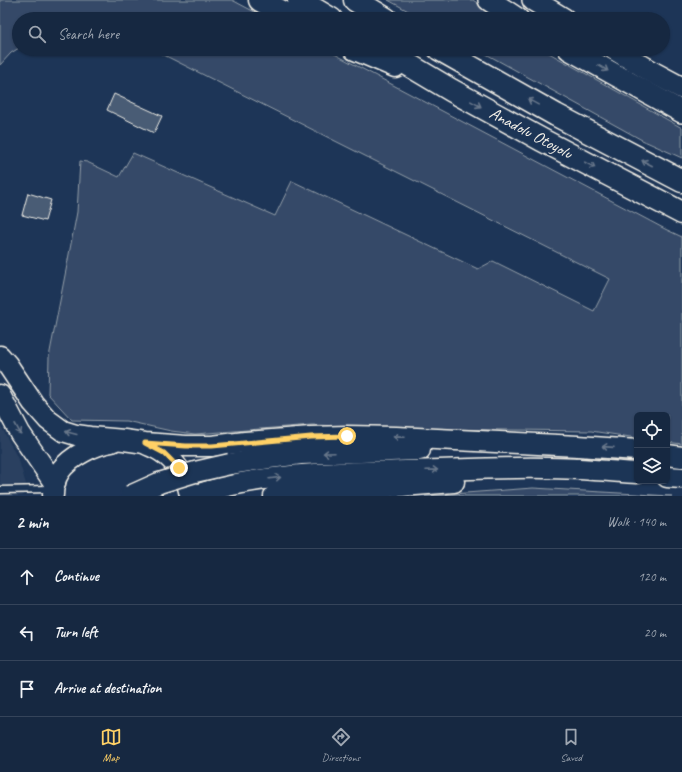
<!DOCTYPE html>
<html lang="en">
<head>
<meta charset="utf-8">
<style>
  :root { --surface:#162841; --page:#1f3048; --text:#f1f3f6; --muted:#9ea6b1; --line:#35445a; --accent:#ffd166 }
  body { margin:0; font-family:Caveat,sans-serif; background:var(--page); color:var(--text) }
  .controls { position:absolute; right:12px; bottom:12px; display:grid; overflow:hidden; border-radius:6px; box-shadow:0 1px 3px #0004 }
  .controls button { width:36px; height:36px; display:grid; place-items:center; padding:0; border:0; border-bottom:1px solid var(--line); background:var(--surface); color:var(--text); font:20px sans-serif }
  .stop { position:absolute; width:12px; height:12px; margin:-9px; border:3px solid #ffd166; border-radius:50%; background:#fff }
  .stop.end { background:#ffd166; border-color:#fff; box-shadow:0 1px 4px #0008 }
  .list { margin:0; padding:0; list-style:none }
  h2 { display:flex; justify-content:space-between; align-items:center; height:52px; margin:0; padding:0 16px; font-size:17px }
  h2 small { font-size:13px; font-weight:400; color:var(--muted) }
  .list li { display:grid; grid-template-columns:26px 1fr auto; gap:12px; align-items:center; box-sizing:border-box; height:56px; padding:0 16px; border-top:1px solid var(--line) }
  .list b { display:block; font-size:15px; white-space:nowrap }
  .list em { font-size:13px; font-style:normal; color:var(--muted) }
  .icon { flex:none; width:22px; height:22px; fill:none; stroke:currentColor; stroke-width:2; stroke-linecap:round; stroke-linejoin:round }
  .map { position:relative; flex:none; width:682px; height:496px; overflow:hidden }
  .search { position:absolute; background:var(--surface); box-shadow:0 1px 3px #0004; left:12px; right:12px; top:12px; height:44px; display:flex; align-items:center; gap:10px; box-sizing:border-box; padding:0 14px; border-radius:22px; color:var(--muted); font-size:15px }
  .sheet { height:220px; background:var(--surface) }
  nav { display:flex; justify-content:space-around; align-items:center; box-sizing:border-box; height:56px; border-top:1px solid var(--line); background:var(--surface); font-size:11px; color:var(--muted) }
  nav a { display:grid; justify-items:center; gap:2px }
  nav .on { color:var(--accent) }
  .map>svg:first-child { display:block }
  .built { fill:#2a4060 }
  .green { fill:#354a67; stroke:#949ea8 }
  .building { fill:#485b74; stroke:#f4f1e8 }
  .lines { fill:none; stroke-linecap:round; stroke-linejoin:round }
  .service-casing { stroke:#f4f1e8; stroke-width:9 }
  .primary-casing { stroke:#f4f1e8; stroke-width:23 }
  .trunk-casing { stroke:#f4f1e8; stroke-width:24 }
  .motorway-casing { stroke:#f4f1e8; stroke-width:25 }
  .service { stroke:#1d3557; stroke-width:6 }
  .primary { stroke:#1d3557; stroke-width:20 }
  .trunk { stroke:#1d3557; stroke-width:21 }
  .motorway { stroke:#1d3557; stroke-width:22 }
  .primary-bridge-casing { stroke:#f4f1e8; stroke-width:23; stroke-linecap:butt }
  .primary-bridge { stroke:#1d3557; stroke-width:20 }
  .oneway { stroke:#68778a }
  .route { stroke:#ffd166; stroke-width:5 }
  .labels { text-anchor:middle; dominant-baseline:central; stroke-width:3.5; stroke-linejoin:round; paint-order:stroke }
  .street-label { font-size:17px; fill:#f4f1e8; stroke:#1d3557 }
</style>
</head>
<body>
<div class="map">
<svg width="682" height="496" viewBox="0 0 682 496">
  <rect width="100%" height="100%" fill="#1d3557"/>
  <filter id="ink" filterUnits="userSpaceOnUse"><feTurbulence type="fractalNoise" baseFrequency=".025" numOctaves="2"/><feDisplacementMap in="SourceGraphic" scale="8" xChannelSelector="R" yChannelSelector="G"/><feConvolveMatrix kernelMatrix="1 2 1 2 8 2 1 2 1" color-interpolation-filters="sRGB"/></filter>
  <g filter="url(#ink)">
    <!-- built -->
    <path class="built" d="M0 424 19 461 28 491 22 496H0Z"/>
    <!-- green -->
    <g class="green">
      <path d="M0 0H232L268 19H19V48L11 53 0 65Z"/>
      <path d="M388 0H473L500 19H423Z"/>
      <path d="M152 49H325L665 229 682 237V444L667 442V415H637V438L591 431 436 429 312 425 195 434 171 431 126 421 72 420 48 394 49 357 67 265 77 212 80 161 87 162 119 177 133 153 275 216 292 181 478 269 493 261 594 311 610 279Z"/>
      <path d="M477 49H542L682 128V158L642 140Z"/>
      <path d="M533 488 671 496H672H425Z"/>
    </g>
    <!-- building -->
    <g class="building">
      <path d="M114 94 162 116 154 133 107 110Z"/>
      <path d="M28 193 51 200 45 221 22 215Z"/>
    </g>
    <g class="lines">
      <!-- service casing -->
      <g class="service-casing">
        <path id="service" d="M0 490 50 489"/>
      </g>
      <!-- primary casing -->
      <g class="primary-casing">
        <g id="primary">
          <path d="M0 356 7 364 33 403 48 420 63 431 76 435 90 437 124 440 145 443 186 446H212L245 442 311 437 347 436 396 437 578 446 637 450"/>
          <path d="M0 395 20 433 55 484"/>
          <path d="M146 444C152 447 158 449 163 453 174 460 187 478 189 491"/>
          <path d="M667 455 682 457"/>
          <path d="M230 464 269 458 301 454 420 450"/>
          <path d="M667 477 682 478"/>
          <path d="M53 495C53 487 56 477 60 471 71 456 94 445 112 442"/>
          <path d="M193 496C262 472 335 473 406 471 453 470 500 467 546 468 576 468 607 471 637 473"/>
          <path d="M274 496 454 482"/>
        </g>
      </g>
      <!-- trunk casing -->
      <g class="trunk-casing">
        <g id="trunk">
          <path d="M489 0 518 19"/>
          <path d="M533 0 564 19"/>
          <path d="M569 49 682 112"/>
          <path d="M614 49 654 73 682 88"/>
        </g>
      </g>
      <!-- motorway casing -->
      <g class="motorway-casing">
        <g id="motorway">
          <path d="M260 0 295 19"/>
          <path d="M299 0 331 19"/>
          <path d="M355 0 386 19"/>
          <path d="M355 49 395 66"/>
          <path d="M382 49 451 90 542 140 682 213"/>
          <path d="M439 49 556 115 682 181"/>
        </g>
      </g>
      <!-- service -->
      <use href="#service" class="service"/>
      <!-- primary -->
      <use href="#primary" class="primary"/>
      <!-- trunk -->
      <use href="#trunk" class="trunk"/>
      <!-- motorway -->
      <use href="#motorway" class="motorway"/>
      <!-- primary-bridge casing -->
      <g class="primary-bridge-casing">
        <path id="primary-bridge" d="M130 496 159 483 195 472 230 464"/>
      </g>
      <!-- primary-bridge -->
      <use href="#primary-bridge" class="primary-bridge"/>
    </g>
    <!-- one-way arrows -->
    <defs><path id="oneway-shaft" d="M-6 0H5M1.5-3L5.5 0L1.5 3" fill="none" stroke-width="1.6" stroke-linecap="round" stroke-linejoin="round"/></defs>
    <g class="oneway">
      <use href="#oneway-shaft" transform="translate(603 68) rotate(30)"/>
      <use href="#oneway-shaft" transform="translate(533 102) rotate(-151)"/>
      <use href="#oneway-shaft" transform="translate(476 104) rotate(29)"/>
      <use href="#oneway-shaft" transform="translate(647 163) rotate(-153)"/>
      <use href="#oneway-shaft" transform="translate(590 165) rotate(28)"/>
      <use href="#oneway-shaft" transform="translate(18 429) rotate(61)"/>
      <use href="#oneway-shaft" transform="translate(71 433) rotate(-165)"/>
      <use href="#oneway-shaft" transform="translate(399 437) rotate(-178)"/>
      <use href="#oneway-shaft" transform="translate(608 447) rotate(-176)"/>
      <use href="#oneway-shaft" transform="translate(329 453) rotate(178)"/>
      <use href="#oneway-shaft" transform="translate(432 470) rotate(-2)"/>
      <use href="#oneway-shaft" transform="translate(275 478) rotate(-7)"/>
    </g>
  </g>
  <g class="lines" filter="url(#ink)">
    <!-- route -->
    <path class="route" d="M179 468 164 453 145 443 186 446H212L311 437 347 436"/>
  </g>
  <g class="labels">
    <!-- street labels -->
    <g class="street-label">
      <text transform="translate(531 133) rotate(28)">Anadolu Otoyolu</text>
    </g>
  </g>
</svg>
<div class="controls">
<button><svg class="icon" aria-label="locate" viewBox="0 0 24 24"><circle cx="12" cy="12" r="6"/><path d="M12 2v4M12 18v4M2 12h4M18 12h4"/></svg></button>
<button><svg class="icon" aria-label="layers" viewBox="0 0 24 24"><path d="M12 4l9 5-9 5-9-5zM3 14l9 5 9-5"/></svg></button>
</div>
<div class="stop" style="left:347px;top:436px"></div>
<div class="stop end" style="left:179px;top:468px"></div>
<div class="search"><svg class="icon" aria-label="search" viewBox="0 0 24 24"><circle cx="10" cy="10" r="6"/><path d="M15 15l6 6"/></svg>Search here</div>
</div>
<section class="sheet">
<h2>2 min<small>Walk · 140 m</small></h2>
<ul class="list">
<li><svg class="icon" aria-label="ahead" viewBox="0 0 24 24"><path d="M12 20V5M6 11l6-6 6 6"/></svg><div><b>Continue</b></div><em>120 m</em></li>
<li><svg class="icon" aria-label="left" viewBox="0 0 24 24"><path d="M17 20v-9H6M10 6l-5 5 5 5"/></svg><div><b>Turn left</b></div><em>20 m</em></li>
<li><svg class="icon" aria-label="arrive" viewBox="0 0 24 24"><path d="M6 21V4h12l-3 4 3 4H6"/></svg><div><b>Arrive at destination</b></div></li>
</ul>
</section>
<nav>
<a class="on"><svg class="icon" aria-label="map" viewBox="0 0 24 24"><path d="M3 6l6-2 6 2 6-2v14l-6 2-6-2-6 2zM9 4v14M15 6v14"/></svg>Map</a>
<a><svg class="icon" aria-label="directions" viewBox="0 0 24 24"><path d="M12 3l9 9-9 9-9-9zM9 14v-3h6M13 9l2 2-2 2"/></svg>Directions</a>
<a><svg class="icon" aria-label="saved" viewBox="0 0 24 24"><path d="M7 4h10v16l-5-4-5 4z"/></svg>Saved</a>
</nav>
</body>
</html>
